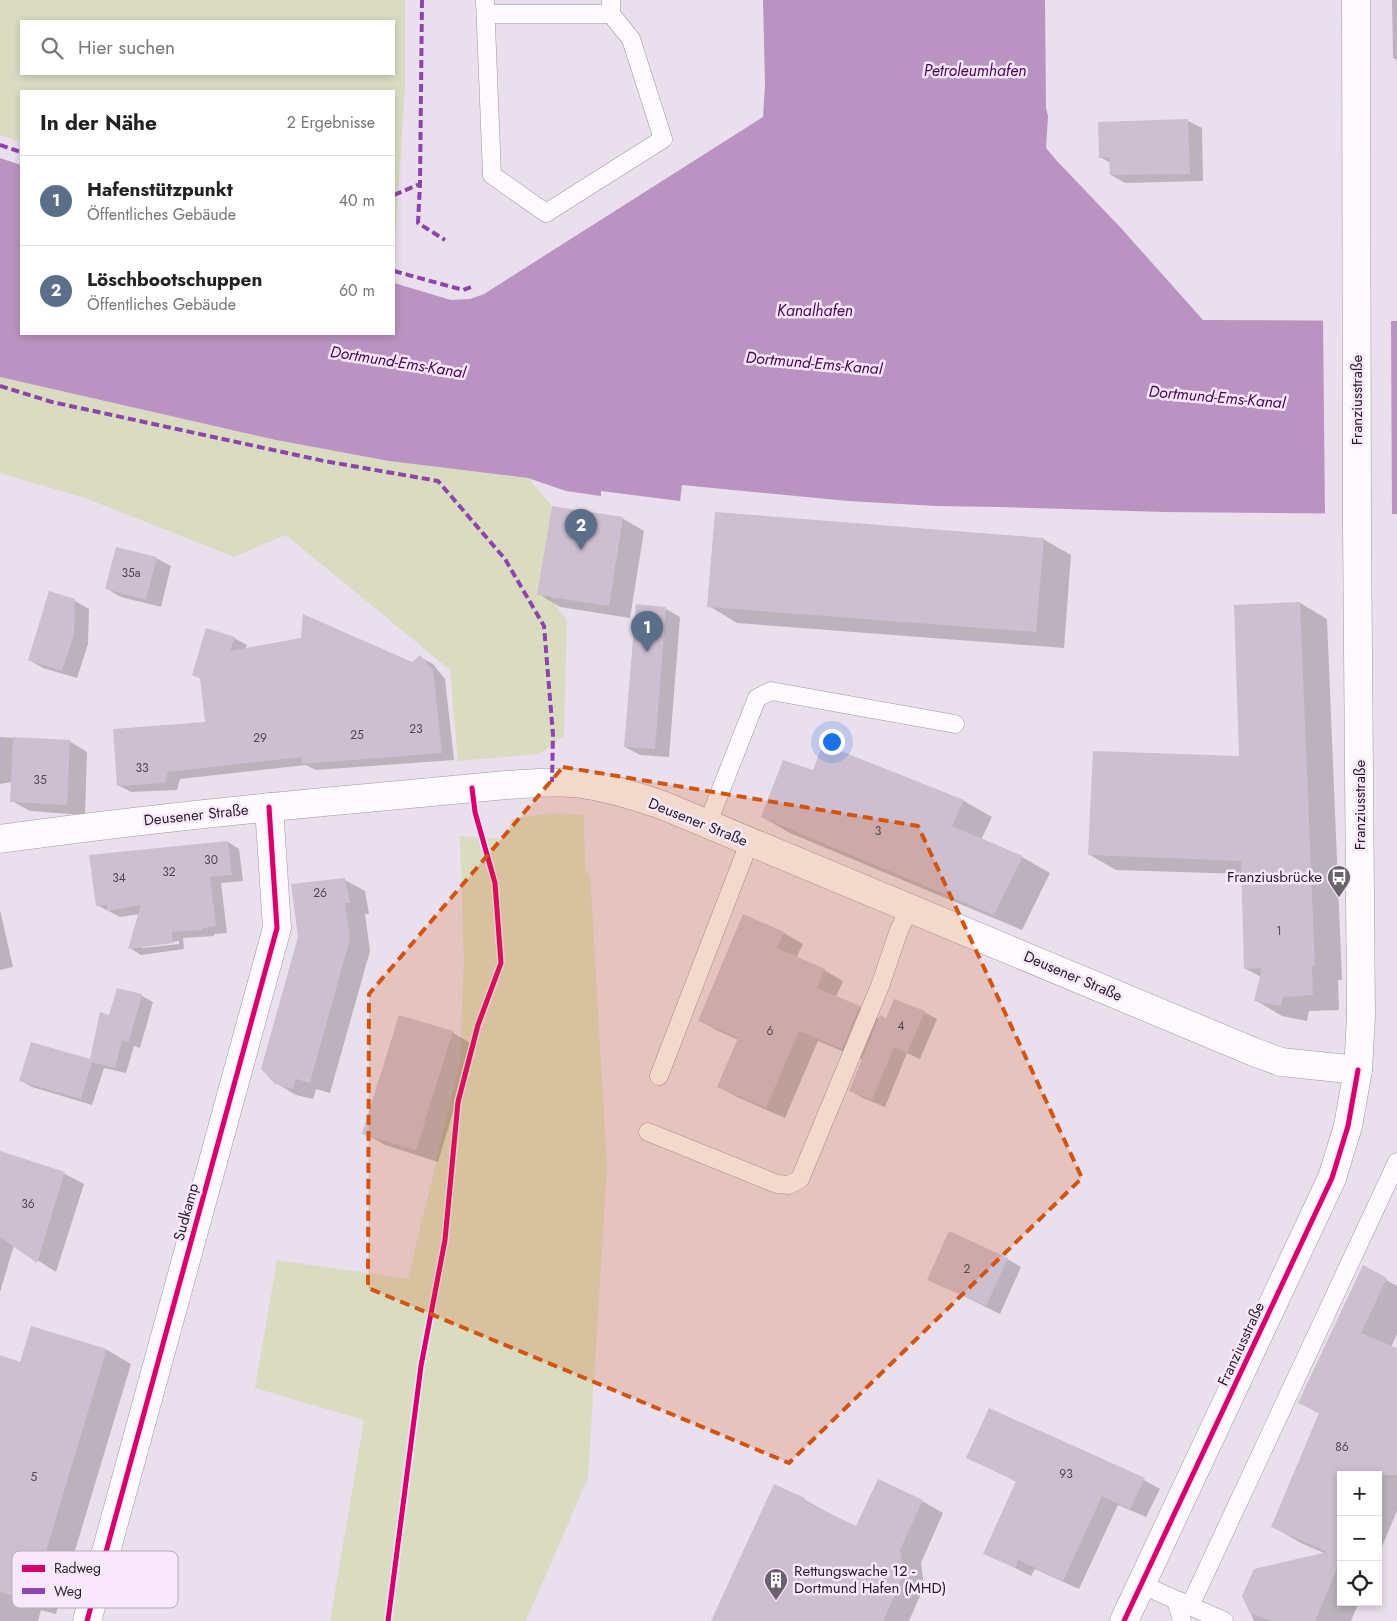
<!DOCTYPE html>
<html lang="de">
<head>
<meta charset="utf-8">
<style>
  :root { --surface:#fff; --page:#f2f2f2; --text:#222; --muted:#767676; --line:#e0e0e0; --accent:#d93025 }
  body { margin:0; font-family:Jost,sans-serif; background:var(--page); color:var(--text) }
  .controls { position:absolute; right:15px; bottom:15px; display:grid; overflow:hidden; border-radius:0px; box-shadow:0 2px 8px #0003 }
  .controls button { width:45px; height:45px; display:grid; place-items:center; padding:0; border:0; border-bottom:1px solid var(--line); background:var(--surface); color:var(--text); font:25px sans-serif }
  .you { position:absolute; left:831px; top:741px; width:18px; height:18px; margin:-12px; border:4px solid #fff; border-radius:50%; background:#1a73e8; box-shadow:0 0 0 8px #1a73e833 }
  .badge { display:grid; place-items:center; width:32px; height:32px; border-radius:50%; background:var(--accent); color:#fff; font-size:16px; font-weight:700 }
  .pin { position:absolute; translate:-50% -41px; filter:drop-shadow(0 1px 2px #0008) }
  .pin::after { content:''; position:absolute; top:26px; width:18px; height:15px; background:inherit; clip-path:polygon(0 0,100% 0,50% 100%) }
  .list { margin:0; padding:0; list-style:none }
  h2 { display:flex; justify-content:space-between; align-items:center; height:65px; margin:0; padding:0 20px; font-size:21px }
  h2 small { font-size:16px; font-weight:400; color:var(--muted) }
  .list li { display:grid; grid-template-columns:32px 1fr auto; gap:15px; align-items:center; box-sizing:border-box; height:90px; padding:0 20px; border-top:1px solid var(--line) }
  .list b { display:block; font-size:19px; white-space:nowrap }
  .list p { margin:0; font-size:16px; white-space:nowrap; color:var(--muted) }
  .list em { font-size:16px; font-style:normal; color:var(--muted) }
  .icon { flex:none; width:28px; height:28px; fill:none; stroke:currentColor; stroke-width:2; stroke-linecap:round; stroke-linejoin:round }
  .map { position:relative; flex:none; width:1397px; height:1621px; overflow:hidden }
  .search { position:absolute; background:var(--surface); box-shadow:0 2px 8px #0003; left:20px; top:20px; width:375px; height:55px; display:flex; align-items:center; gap:12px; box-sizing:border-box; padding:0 18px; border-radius:0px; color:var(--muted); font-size:19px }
  .panel { position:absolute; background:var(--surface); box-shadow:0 2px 8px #0003; left:20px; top:90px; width:375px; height:245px; border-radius:0px }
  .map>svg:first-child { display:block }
  .green { fill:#dadcc2; fill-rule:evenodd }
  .water { fill:#ba93c2 }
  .pier { fill:#eadfec }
  .shadow { fill:#0003; fill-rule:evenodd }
  .building { fill:#cdbed0 }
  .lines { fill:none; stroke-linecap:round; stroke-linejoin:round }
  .lane-casing { stroke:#a098a2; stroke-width:19 }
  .street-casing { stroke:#a098a2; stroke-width:29 }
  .secondary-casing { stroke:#a098a2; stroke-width:29 }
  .lane { stroke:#fcfafc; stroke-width:18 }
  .street { stroke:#fcfafc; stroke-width:28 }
  .secondary { stroke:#fcfafc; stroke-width:28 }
  .quiet { stroke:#8e44ad; stroke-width:4; stroke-dasharray:8 4; stroke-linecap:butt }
  .cycleway-casing { stroke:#f9e8fc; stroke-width:8 }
  .cycleway { stroke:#d6006c; stroke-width:5 }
  .marked { fill:#d4530f; fill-opacity:0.2; stroke:#d4530f; stroke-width:4; stroke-dasharray:10 6; stroke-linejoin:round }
  .labels { text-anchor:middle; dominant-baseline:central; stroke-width:5; stroke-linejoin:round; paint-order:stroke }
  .number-label { font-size:12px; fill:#4f4651 }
  .street-label { font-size:15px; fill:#251e27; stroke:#f9e8fc }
  .poi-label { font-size:15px; fill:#251e27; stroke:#f9e8fc; text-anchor:end }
  .water-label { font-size:16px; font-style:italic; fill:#490355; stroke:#f9e8fc }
  .key { fill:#f9e8fc; stroke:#b9abbc; stroke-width:1 }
  .key-label { font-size:14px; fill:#251e27 }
</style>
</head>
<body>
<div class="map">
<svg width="1397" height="1621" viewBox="0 0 1397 1621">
  <rect width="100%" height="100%" fill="#eadfec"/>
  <!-- green -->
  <g class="green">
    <path d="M0 0H405V85L394 258V91H21V142L0 135ZM21 21H394V74H21Z"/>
    <path d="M0 377 276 440 389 461 528 478 552 506 539 584 567 620 564 736 539 754 458 761 450 670 286 535 234 557 85 498 0 473Z"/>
    <path d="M551 813 584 815 585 872 590 874 607 1167 588 1478 526 1621H330L364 1420 255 1388 277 1260 408 1279 460 1062 464 961 460 836 505 839 512 819Z"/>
  </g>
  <!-- water -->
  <path class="water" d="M763 0H1045L1046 108 1048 116 1046 148 1057 161 1120 227 1203 320 1397 321V514L1164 512 1000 507 936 506 848 501 682 485 680 501 601 491V496L566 491 528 478 389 461 276 440 0 377V158L21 165V334H394V283L451 300 470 299 484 294 763 117 765 85Z"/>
  <!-- pier -->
  <path class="pier" d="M1391 318 1392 516H1325L1323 319Z"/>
  <!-- shadow -->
  <g class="shadow">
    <path d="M1392 0H1397V60L1393 58Z"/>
    <path d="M1188 121 1202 128 1203 181 1125 183 1111 175V163L1100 157 1099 123Z"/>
    <path d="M622 518 644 531 630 618 560 607 539 594Z"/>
    <path d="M1043 539 1071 555 1064 648 737 623 709 606Z"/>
    <path d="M156 558 171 566 161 607 121 597 107 589Z"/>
    <path d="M75 601 89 609 88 644 77 678 43 668 29 660Z"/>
    <path d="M1300 603 1327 619 1342 980H1338L1339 1010 1309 1011 1307 1021 1282 1016 1255 1000 1261 977 1246 969 1243 874 1116 870 1090 855 1240 757Z"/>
    <path d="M666 609 680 617 669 757 640 755 625 747Z"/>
    <path d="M234 638 247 645 245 650 413 663 420 657 433 664 445 679 454 760 316 770 306 765 180 779 177 790 131 792 118 785 206 723 201 679 193 675Z"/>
    <path d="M0 737 69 741 87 752 85 815 30 811 12 801V782L0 784Z"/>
    <path d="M824 746 964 801 992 817 981 840 1022 857 1050 873 1022 930 790 833 762 817 814 772Z"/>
    <path d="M228 842 239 849 243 881 221 883 227 933 214 934V936L183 938 184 949 141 955 130 948 140 914 120 917 97 905ZM179 941V944L142 948V946Z"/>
    <path d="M345 880 365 891 369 914H365L370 951 330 1093 316 1089 313 1099 296 1095 276 1083 299 937Z"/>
    <path d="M0 910 13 967 0 970Z"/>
    <path d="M744 915 784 933 803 944 796 958 824 970 843 981 836 997 860 1007 879 1019H887L924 1012 937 1019 920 1059 907 1053 885 1107 863 1098 851 1091 863 1060 818 1041 785 1118 737 1097 719 1087 739 1040 718 1031 699 1020Z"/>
    <path d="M118 990 142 996 153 1002 140 1048 134 1046 126 1073 104 1068 92 1105 32 1087 20 1080 91 1061 110 1016Z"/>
    <path d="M452 1032 473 1045 438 1162 385 1145 364 1133Z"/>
    <path d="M0 1153 65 1174 84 1184 56 1272 14 1245 0 1292Z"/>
    <path d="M1007 1259 1021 1267 1000 1314 929 1279Z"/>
    <path d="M1363 1267 1397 1286V1334L1391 1347 1397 1349V1511L1378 1556V1475H1341V1602H1359L1351 1621H1254L1244 1596 1324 1553 1301 1543 1273 1527 1320 1414 1300 1402Z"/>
    <path d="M107 1350 131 1364 56 1614 41 1610 38 1621H0V1357L21 1363Z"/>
    <path d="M967 1457 1144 1480 1160 1489 1146 1517 1118 1505 1079 1589 1035 1569 1031 1576 985 1553 1017 1482Z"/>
    <path d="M774 1486 805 1500 856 1528 922 1501 943 1513 921 1563 924 1587 909 1621H712Z"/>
  </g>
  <!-- building -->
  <g class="building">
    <path d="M1188 119 1190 174 1110 175 1109 157 1099 158 1098 122Z"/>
    <path d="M552 506 623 517 609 606 537 595Z"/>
    <path d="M715 512 1044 538 1036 632 707 607Z"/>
    <path d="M116 547 157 557 146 600 105 589Z"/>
    <path d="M49 591 75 599 74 635 62 671 28 660Z"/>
    <path d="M1300 602 1315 966H1312L1313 995 1283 997 1281 1006 1254 1001 1262 968 1244 969 1241 861 1088 855 1093 751 1239 756 1234 605Z"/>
    <path d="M636 604 666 607 655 749 624 747Z"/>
    <path d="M303 614 412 662 420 655 433 670 442 753 302 764 301 757 168 772 165 783 117 786 113 729 205 722 200 678 192 675 206 628 235 637 230 651 301 638Z"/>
    <path d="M13 737 70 740 67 805 10 802Z"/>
    <path d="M823 744 964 800 952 826 1023 856 994 915 761 817 783 760 813 770Z"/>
    <path d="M228 841 232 875 210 877 216 926 203 928V930L172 932 173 943 128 949 141 905 107 911V905L96 906 89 855Z"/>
    <path d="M345 878 350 903H345L350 939 310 1083 296 1079 293 1089 275 1084 261 1069 298 937 291 884Z"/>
    <path d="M743 914 784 932 777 948 825 969 817 988 860 1006 842 1049 799 1031 766 1108 717 1087 738 1038 698 1021Z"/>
    <path d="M117 988 142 994 129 1042 122 1041 115 1068 92 1062 81 1099 19 1081 31 1042 90 1059 100 1012 109 1015Z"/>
    <path d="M894 999 925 1011 907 1053 894 1047 872 1100 849 1091 880 1015 886 1018Z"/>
    <path d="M399 1015 453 1031 416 1150 362 1134Z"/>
    <path d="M0 1151 65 1172 37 1263 0 1237Z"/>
    <path d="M949 1231 1008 1258 986 1306 927 1280Z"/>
    <path d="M1363 1265 1387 1278 1361 1333 1397 1348V1475H1341V1560L1315 1621H1272L1250 1613 1242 1596 1254 1569 1327 1552 1271 1527 1319 1413 1298 1403Z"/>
    <path d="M31 1326 107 1349 31 1601 0 1592V1355L20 1362Z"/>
    <path d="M989 1408 1145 1478 1130 1509 1102 1496 1063 1581 1018 1560 1015 1568 983 1554 1016 1481 966 1458Z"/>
    <path d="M878 1479 923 1500 900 1550 904 1575 883 1621H711L774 1484 805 1498 804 1501 856 1526Z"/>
  </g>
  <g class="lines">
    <!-- lane casing -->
    <g class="lane-casing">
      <g id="lane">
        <path d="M485 0 492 175 546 213 663 139 631 39 611 14"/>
        <path d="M486 14H611V0"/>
        <path d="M707 825 757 698 771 691 955 724"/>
        <path d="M659 1076 749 843"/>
        <path d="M648 1132 777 1184 789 1185 800 1179 880 986 899 930 910 908"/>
        <path d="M1141 1584 1176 1600 1182 1621"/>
        <path d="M1179 1601 1224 1621"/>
        <path d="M1190 1606 1397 1162"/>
      </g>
    </g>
    <!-- street casing -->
    <g class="street-casing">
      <path id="street" d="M87 1621 277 928 269 807"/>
    </g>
    <!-- secondary casing -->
    <g class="secondary-casing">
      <g id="secondary">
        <path d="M0 839C122 822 245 809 367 798 414 794 460 789 506 785 529 784 552 781 574 783 604 786 633 795 662 805L1254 1052 1281 1062 1358 1070"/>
        <path d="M1124 1621 1332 1178 1348 1126 1358 1070 1361 1017 1357 527 1356 0"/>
      </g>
    </g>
    <!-- lane -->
    <use href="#lane" class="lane"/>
    <!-- street -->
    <use href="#street" class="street"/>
    <!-- secondary -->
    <use href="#secondary" class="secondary"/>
    <!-- quiet -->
    <g class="quiet">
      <path d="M422 0 420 184 418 223 445 240"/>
      <path d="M0 145 21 152"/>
      <path d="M394 195 420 184"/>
      <path d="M394 271 463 290 471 287"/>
      <path d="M0 386 52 402 324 461 438 481 505 559 544 626 553 735 552 782"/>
    </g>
    <!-- cycleway casing -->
    <g class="cycleway-casing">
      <g id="cycleway">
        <path d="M87 1621 277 928 269 807"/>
        <path d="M388 1621 421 1366 445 1240 458 1102 478 1025 501 963 495 883 475 812 472 788"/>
        <path d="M1124 1621 1332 1178 1348 1126 1358 1070"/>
      </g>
    </g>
    <!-- cycleway -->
    <use href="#cycleway" class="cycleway"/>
  </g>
  <!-- marked area -->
  <path class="marked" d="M563 767 918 826 1082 1178 789 1463 368 1288 369 994Z"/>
  <!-- icons -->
  <defs>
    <g id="bus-pin" transform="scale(1.25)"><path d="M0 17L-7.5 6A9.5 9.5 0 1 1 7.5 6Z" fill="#6a626c" stroke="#f9e8fc"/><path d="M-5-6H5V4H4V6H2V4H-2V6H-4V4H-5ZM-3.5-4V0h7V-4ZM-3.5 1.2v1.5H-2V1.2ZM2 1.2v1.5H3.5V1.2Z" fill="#fff"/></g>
    <g id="building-pin" transform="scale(1.25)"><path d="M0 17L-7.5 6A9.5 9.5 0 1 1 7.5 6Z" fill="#6a626c" stroke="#f9e8fc"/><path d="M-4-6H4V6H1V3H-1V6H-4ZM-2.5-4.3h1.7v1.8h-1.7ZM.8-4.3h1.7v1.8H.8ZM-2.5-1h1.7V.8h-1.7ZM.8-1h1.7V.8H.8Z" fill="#fff"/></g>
  </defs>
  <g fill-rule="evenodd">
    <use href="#bus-pin" x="1339" y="877"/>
    <use href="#building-pin" x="776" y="1580"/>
  </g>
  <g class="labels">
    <!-- number labels -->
    <g class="number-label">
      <text x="131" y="573">35a</text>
      <text x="416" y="729">23</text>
      <text x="357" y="735">25</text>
      <text x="260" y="738">29</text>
      <text x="142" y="768">33</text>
      <text x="40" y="780">35</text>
      <text x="878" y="831">3</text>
      <text x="211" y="860">30</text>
      <text x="169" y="872">32</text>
      <text x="119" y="878">34</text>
      <text x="320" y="893">26</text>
      <text x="1279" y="931">1</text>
      <text x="901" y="1026">4</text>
      <text x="770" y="1031">6</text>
      <text x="28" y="1204">36</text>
      <text x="967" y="1269">2</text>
      <text x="1342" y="1447">86</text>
      <text x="1066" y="1474">93</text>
      <text x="34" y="1477">5</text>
    </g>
    <!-- street labels -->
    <g class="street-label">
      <text transform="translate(1357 400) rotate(-90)">Franziusstraße</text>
      <text transform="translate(1360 805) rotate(-90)">Franziusstraße</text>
      <text transform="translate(196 815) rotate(-6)">Deusener Straße</text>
      <text transform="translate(698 822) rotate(22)">Deusener Straße</text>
      <text transform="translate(1073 976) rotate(23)">Deusener Straße</text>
      <text transform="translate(186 1212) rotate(-75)">Sudkamp</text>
      <text transform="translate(1241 1344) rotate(-65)">Franziusstraße</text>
    </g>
    <!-- poi labels -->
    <g class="poi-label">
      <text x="1322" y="877">Franziusbrücke</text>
      <text x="794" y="1571" text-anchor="start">Rettungswache 12 -<tspan x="794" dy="17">Dortmund Hafen (MHD)</tspan></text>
    </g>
    <!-- water labels -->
    <g class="water-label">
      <text x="975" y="70">Petroleumhafen</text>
      <text x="815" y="310">Kanalhafen</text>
      <text transform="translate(398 362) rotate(9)">Dortmund-Ems-Kanal</text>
      <text transform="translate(814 363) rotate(5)">Dortmund-Ems-Kanal</text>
      <text transform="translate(1217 397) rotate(5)">Dortmund-Ems-Kanal</text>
    </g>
  </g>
  <!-- legend -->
  <rect x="12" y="1551" width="166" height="57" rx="8" class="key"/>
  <rect x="22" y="1565" width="23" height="7" fill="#d6006c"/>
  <rect x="22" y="1588" width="23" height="6" fill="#8e44ad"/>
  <g class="key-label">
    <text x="54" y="1573">Radweg</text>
    <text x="54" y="1596">Weg</text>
  </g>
</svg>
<div class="controls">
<button>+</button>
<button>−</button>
<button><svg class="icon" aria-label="locate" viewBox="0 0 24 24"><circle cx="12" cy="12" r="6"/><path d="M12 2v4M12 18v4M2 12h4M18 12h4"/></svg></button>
</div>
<div class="you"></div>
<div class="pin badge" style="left:647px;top:652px;background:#5c6f8a">1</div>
<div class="pin badge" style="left:581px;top:550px;background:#5c6f8a">2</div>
<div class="search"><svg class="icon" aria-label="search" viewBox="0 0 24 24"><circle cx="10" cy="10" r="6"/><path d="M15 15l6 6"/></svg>Hier suchen</div>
<section class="panel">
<h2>In der Nähe<small>2 Ergebnisse</small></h2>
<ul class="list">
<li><span class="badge" style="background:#5c6f8a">1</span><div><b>Hafenstützpunkt</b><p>Öffentliches Gebäude</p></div><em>40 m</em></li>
<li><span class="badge" style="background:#5c6f8a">2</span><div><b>Löschbootschuppen</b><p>Öffentliches Gebäude</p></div><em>60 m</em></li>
</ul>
</section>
</div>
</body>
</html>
